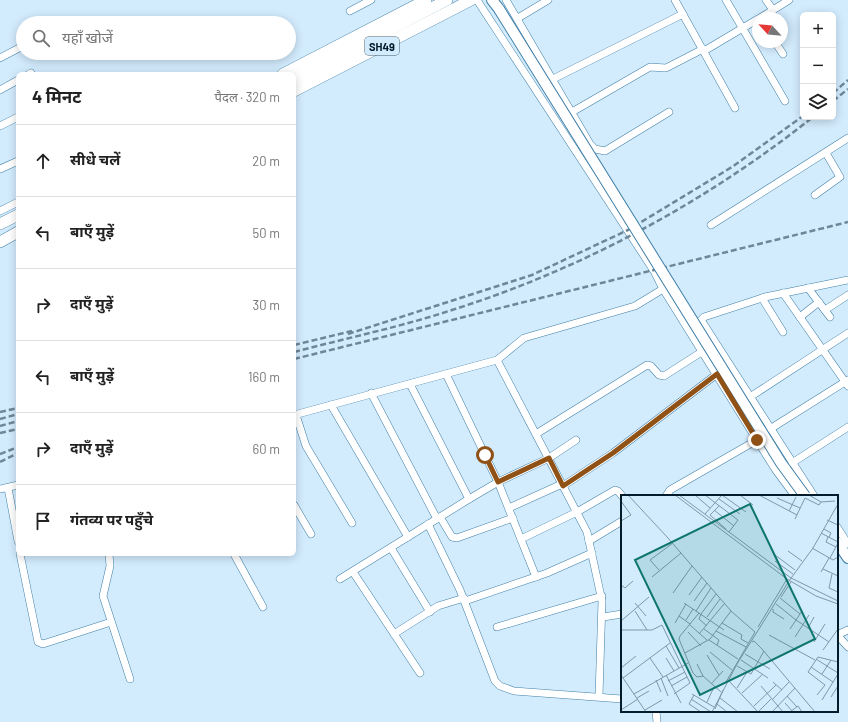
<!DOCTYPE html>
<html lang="hi">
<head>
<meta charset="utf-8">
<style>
  :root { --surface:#fff; --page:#f2f2f2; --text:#222; --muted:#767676; --line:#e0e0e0 }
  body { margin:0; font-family:Barlow,"Noto Sans Devanagari",sans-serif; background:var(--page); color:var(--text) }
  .controls { position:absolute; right:12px; top:12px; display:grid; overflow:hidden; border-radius:6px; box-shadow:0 2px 10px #0003 }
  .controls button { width:36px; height:36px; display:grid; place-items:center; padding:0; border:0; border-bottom:1px solid var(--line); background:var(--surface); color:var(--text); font:20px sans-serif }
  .compass { position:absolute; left:752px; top:12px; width:36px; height:36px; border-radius:50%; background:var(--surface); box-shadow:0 2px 10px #0003; rotate:296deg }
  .stop { position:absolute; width:12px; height:12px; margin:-9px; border:3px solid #8f5115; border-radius:50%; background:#fff }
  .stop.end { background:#8f5115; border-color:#fff; box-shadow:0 1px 4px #0008 }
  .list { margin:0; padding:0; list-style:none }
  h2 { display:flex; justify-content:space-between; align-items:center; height:52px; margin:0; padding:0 16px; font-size:17px }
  h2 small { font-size:13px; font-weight:400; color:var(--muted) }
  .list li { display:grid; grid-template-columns:26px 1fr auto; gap:12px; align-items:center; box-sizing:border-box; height:72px; padding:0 16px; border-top:1px solid var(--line) }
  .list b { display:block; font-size:15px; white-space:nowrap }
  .list em { font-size:13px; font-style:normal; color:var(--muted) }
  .icon { flex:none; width:22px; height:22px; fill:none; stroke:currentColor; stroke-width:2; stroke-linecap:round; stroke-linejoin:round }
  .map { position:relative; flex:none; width:848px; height:722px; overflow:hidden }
  .search { position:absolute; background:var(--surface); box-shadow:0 2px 10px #0003; left:16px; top:16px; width:280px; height:44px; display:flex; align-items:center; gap:10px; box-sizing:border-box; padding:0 14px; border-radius:22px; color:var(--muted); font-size:15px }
  .panel { position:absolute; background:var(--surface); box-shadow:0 2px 10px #0003; left:16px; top:72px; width:280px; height:484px; border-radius:6px }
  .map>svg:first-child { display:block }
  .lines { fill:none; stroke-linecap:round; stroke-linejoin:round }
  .street-casing { stroke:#4180a8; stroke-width:8 }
  .secondary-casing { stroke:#4180a8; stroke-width:12 }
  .primary-casing { stroke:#4180a8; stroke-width:12 }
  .street { stroke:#fff; stroke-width:7 }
  .secondary { stroke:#fff; stroke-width:10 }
  .primary { stroke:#fff; stroke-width:11 }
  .rail { stroke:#6e8798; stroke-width:2.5; stroke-dasharray:6 3; stroke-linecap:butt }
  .secondary-bridge-casing { stroke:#4180a8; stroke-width:12; stroke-linecap:butt }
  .secondary-bridge { stroke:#fff; stroke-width:10 }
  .route { stroke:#8f5115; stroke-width:5 }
  .labels { text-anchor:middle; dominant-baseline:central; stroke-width:4; stroke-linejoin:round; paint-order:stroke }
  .shield { fill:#d2ebfd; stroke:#405a6a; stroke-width:1 }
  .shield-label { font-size:11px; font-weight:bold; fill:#021c2b }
  .inset-road { fill:none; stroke:#7f98a9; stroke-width:1 }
  .view { fill:#0f766e; fill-opacity:0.15; stroke:#0f766e; stroke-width:2 }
  .inset-edge { fill:none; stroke:#021c2b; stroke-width:2 }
</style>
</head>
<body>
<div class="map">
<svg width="848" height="722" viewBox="0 0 848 722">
  <rect width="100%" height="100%" fill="#d2ebfd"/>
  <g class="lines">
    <!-- street casing -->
    <g class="street-casing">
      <g id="street">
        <path d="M477 0 654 271 663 289 775 469 795 496"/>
        <path d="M506 0 590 144 595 149 605 151 669 112"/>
        <path d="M675 0 735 108"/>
        <path d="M726 0 785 101"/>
        <path d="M766 0 773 10"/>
        <path d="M350 11 371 0"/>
        <path d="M518 18 548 0"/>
        <path d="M760 18 789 0"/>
        <path d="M775 42 783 54"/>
        <path d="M704 51 758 19"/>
        <path d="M0 58 23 46"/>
        <path d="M29 74 31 73"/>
        <path d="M553 79 683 14"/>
        <path d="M0 90 18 80"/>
        <path d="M572 112 650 67 666 68 703 49"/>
        <path d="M0 126 18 117"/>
        <path d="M0 169 18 161"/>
        <path d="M815 195 840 177 826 153"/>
        <path d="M0 211 18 202"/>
        <path d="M711 225 848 138"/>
        <path d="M808 288 830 317"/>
        <path d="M783 293 848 386"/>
        <path d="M762 298 783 332"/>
        <path d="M825 310 848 295"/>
        <path d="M800 317 819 302"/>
        <path d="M497 360 587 532 602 601 599 696"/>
        <path d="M446 374 498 482 536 577"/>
        <path d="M410 384 469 499"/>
        <path d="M371 393 437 519"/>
        <path d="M750 397 848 333"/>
        <path d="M331 405 408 537"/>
        <path d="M294 415 497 360 524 338 635 306 663 289"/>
        <path d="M296 415 306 446 352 523"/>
        <path d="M770 429 848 380"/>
        <path d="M536 434 647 365 651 366 659 375 664 376 703 351"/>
        <path d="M792 463 848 427"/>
        <path d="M563 486 613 453 717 374"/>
        <path d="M8 488 18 541"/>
        <path d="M0 489 18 485"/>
        <path d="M666 496 670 490 757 440"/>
        <path d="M814 496 701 320 704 317 765 297 848 280"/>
        <path d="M294 505 311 534"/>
        <path d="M509 508 562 484"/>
        <path d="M440 517 452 537 457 538 513 518"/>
        <path d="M428 524 460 590 495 681 500 686 514 691 622 699"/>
        <path d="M837 527 848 544"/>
        <path d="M521 539 577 512 615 490 618 491 622 496"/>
        <path d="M589 541 622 521"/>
        <path d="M391 548 430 612"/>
        <path d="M20 554 38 642 43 644 111 622"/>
        <path d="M109 554 110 566 103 596 130 679"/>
        <path d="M234 554 263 607"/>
        <path d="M353 572 420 673"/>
        <path d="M340 579 469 499 498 482 549 458 576 440"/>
        <path d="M465 601 547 573 592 553"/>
        <path d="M603 617 622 614"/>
        <path d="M497 627 602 596"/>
        <path d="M394 634 438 606 464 598"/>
        <path d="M837 635 848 647"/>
        <path d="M837 635 848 630"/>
        <path d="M656 711 657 722"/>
      </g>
    </g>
    <!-- secondary casing -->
    <g class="secondary-casing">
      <g id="secondary">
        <path d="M492 0 499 9"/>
        <path d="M837 542 848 558"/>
      </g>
    </g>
    <!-- primary casing -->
    <g class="primary-casing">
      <g id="primary">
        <path d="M283 74 426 0"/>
        <path d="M294 80 447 0"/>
        <path d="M294 91 471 0"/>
        <path d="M0 224 18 215"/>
        <path d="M0 242 18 232"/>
      </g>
    </g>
    <!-- street -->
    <use href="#street" class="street"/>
    <!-- secondary -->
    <use href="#secondary" class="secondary"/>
    <!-- primary -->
    <use href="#primary" class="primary"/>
    <!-- rail -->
    <g class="rail">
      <path d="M833 93 848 80"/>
      <path d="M833 101 848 89"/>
      <path d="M348 334 532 275 628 230 732 167 803 116"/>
      <path d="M294 345 352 331"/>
      <path d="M294 352C347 338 400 327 452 310 582 269 706 202 813 117"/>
      <path d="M294 359 848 222"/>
      <path d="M0 412 18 408"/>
      <path d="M0 419 18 414"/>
      <path d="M0 426 18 421"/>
      <path d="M0 433 18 429"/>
      <path d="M0 454 18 447"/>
      <path d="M0 462 18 453"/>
    </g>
    <!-- secondary-bridge casing -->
    <g class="secondary-bridge-casing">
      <path id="secondary-bridge" d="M499 9 781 463 805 496"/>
    </g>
    <!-- secondary-bridge -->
    <use href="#secondary-bridge" class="secondary-bridge"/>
  </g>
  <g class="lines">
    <!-- route -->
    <path class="route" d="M485 455 498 482 549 458 563 486 613 453 717 374 757 440"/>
  </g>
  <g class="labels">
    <!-- shield labels -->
    <rect class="shield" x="365" y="37" width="34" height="18" rx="3"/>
    <g class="shield-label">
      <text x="382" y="46">SH49</text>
    </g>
  </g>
  <!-- overview -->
  <g transform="translate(621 495)">
    <rect width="217" height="217" fill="#d2ebfd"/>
    <path class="inset-road" d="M7 0 47 43 110 116 134 137M54 0 166 84 195 101 217 109M58 0 170 83 217 106M74 0 89 13M84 0 117 25 108 37M101 0 125 17M119 0 132 10M138 0 176 20M188 0 200 7 214 6M156 3 179 13M98 4 119 19M0 6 10 20 0 26M98 11 89 20 105 34M93 15 113 31M168 16 175 2M84 19 101 0M174 24 184 3 198 10 200 7M206 25 217 30M203 34 210 38 208 42M200 38 217 47M207 42 205 47 215 52M191 53 212 65 217 62M167 56 181 66M154 60 174 75M209 63 217 48M154 66 172 79M202 74 217 81M38 75 29 65 52 48M200 77 208 63M211 79 208 93 217 97M31 82 60 58M0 90 4 93 12 86M52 98 71 71M68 100 81 82M160 102 170 87M159 103 179 119M73 106 86 88M14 108 25 121M63 108 103 135M155 109 175 125M152 114V117L163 124M14 116 26 135M75 116 90 93M78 118 59 141 58 144 72 178 76 182 82 181 100 197M80 119 95 99M80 119 78 124 86 131M58 121 69 129M86 122 99 104M65 125 72 114M175 125 208 147M0 126 28 102M54 128 65 109M101 128 121 140 120 144 127 148M69 130 87 146M137 132 166 84M187 133 193 122M83 134 98 145 96 150M169 134 181 116M0 135H31L41 130 69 188 53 199M95 136 125 152M67 137 80 151M78 139 103 109M148 140 194 165M174 142 188 120M88 145 117 164M131 147 133 146 141 154 194 217M193 147 204 129M45 151 58 173M202 155 217 134M89 157 111 175M64 158 89 144 110 116M124 159 149 174M86 160 98 180M29 163 42 182M45 163 53 176M195 164 217 178M120 165 147 183M76 169 82 181M116 171 130 179 143 156M190 172 212 187M0 173 15 161M201 179 210 165M0 180 25 217M45 180 60 208M2 183 49 148M40 183 47 201M35 185 40 197M47 186 64 177M108 186 137 217 150 204M105 187 134 137M152 187 161 195M90 189 102 176M50 191 66 182M140 191 162 217M116 193 126 177M121 198 142 179M13 199 67 168M71 199 93 212M73 200 68 209 80 217M196 200 204 190 187 177 197 162 217 167M166 201 176 212M210 202 217 191M16 203 28 196M99 203 117 217M70 204 90 217M151 205 168 187M201 205 217 179M86 207 93 192M164 208 172 217M96 209 106 217M133 211 155 190M94 214 102 195M0 215 17 204M24 215 41 205M91 217 116 169 168 86 192 53 217 9M151 217 174 193M169 217 177 211 181 217"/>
    <path class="view" d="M129 9 194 144 79 200 14 65Z"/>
    <rect width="217" height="217" class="inset-edge"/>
  </g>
</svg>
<div class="controls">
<button>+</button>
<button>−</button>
<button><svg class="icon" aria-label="layers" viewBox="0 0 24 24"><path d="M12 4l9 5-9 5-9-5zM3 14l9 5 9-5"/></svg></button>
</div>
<svg class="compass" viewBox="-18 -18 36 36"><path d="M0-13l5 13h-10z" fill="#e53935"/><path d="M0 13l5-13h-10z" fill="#767676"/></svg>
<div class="stop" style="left:485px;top:455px"></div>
<div class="stop end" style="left:757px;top:440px"></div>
<div class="search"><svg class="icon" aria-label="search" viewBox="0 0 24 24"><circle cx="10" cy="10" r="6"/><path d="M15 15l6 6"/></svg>यहाँ खोजें</div>
<section class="panel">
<h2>4 मिनट<small>पैदल · 320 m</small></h2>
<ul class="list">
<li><svg class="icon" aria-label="ahead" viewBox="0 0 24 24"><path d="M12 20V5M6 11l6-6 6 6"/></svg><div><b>सीधे चलें</b></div><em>20 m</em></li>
<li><svg class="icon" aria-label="left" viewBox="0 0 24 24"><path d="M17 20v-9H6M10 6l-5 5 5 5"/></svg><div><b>बाएँ मुड़ें</b></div><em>50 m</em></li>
<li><svg class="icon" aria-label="right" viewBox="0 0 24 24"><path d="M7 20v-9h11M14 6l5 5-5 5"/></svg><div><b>दाएँ मुड़ें</b></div><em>30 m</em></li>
<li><svg class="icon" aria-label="left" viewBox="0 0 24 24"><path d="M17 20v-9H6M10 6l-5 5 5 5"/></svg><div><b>बाएँ मुड़ें</b></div><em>160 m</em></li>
<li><svg class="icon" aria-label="right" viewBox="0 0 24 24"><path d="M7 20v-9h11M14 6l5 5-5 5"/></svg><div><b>दाएँ मुड़ें</b></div><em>60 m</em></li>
<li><svg class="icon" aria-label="arrive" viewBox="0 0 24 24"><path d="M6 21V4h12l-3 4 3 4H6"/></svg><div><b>गंतव्य पर पहुँचे</b></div></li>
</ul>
</section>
</div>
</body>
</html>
